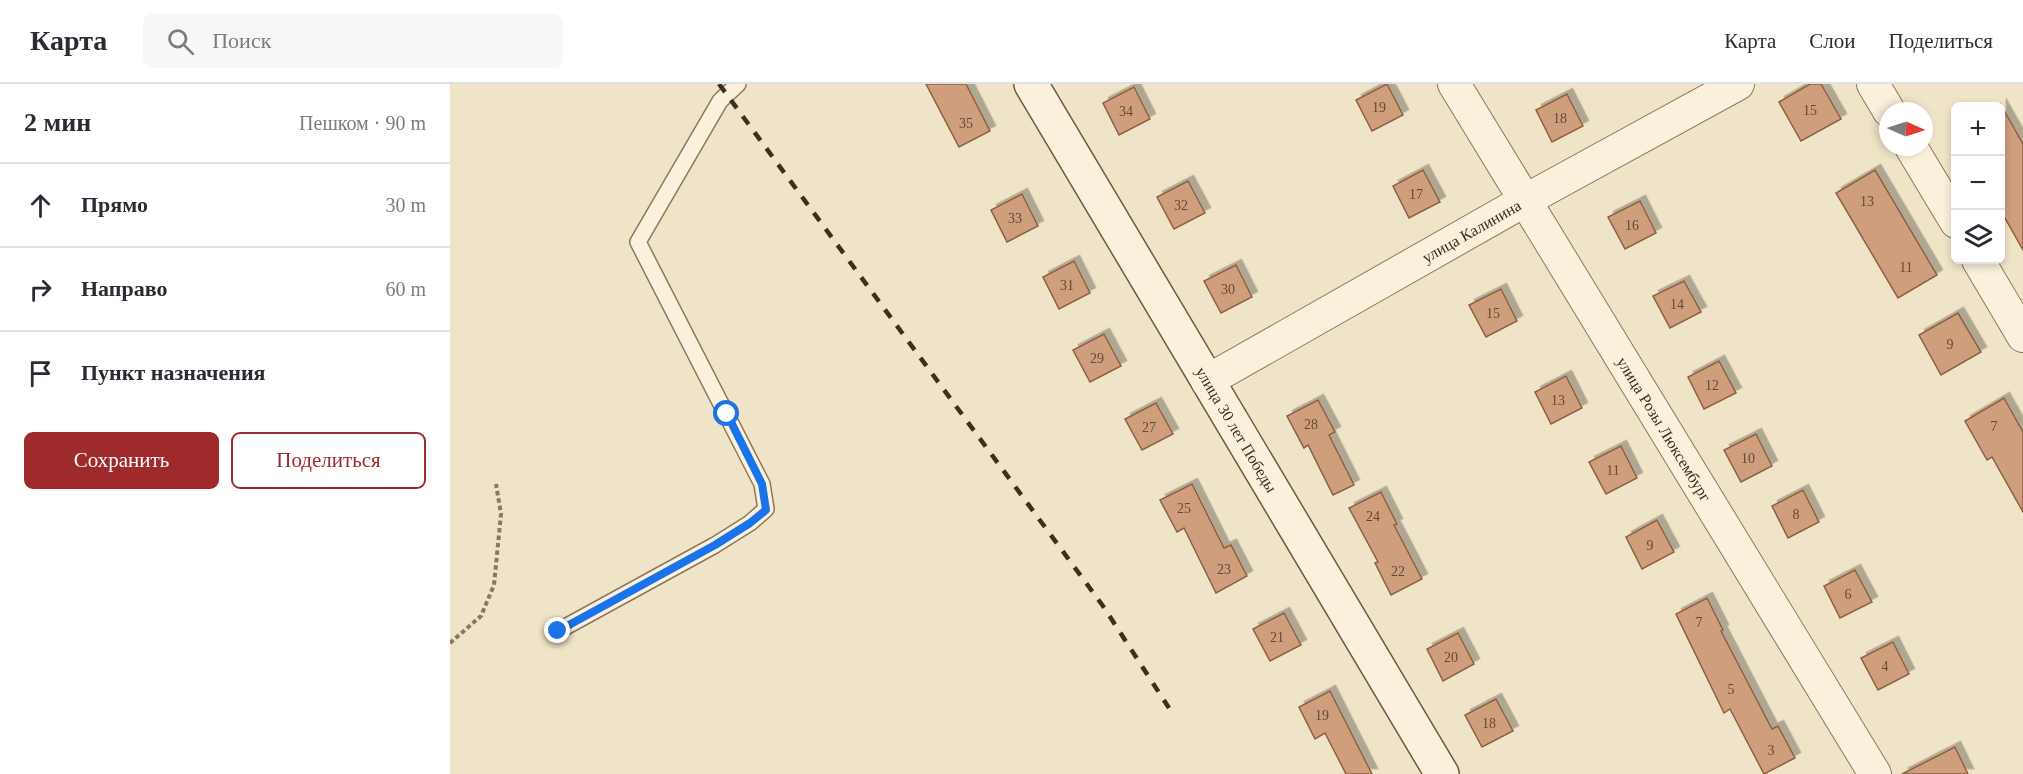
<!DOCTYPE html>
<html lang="ru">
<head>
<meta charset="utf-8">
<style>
  :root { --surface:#fff; --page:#f7f7f7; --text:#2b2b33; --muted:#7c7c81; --line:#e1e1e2; --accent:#9e2a2b }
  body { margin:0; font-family:Georgia,serif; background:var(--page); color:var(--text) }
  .controls { position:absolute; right:18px; top:18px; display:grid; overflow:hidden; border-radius:9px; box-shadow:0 3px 9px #0003 }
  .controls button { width:54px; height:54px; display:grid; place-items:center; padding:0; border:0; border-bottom:2px solid var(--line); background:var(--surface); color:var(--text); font:30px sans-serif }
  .compass { position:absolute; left:1429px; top:18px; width:54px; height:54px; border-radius:50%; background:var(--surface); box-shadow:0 3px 9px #0003; rotate:93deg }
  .stop { position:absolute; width:18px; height:18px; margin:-14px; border:4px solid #1a73e8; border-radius:50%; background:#fff }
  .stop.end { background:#1a73e8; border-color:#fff; box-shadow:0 2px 6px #0008 }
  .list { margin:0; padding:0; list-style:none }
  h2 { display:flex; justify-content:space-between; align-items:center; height:78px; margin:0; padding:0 24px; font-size:26px }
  h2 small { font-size:20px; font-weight:400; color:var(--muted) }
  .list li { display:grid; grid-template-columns:39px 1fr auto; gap:18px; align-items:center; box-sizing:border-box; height:84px; padding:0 24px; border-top:2px solid var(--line) }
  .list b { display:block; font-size:22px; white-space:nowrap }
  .list em { font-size:20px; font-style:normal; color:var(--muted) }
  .actions { display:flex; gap:12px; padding:18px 24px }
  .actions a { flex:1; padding:14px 0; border:2px solid var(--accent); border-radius:9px; text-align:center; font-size:21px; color:var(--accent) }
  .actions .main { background:var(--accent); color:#fff }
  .icon { flex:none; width:33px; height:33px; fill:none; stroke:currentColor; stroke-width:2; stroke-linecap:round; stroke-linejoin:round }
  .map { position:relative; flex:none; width:1573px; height:690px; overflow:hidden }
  header { display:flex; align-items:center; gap:36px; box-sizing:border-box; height:84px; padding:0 30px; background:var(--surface); border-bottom:2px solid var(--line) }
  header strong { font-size:28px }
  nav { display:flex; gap:33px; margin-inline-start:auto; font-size:21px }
  .search { width:420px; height:54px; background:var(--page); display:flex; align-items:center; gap:15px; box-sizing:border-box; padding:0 21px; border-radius:9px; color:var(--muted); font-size:22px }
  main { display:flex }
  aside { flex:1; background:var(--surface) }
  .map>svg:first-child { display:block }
  .building { fill:#cf9f7d; stroke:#8d5f41; stroke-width:1.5; filter:url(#shadow) }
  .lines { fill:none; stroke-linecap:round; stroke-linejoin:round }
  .service-casing { stroke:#8d765c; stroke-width:18 }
  .minor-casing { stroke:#8d765c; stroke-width:34 }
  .secondary-casing { stroke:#6f573f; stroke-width:36 }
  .path { stroke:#8d765c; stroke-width:4; stroke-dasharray:4.5 3; stroke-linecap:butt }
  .service { stroke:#faf1dc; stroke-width:15 }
  .minor { stroke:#faf1dc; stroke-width:32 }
  .secondary { stroke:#faf1dc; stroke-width:33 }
  .rail { stroke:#3d2e20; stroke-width:4.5; stroke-dasharray:10 10; stroke-linecap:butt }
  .route { stroke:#1a73e8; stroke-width:8 }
  .labels { text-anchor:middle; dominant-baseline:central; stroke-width:6; stroke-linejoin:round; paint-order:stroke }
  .number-label { font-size:14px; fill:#624a37 }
  .street-label { font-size:16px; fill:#3d2e20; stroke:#f7eed8 }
</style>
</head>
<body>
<header>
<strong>Карта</strong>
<div class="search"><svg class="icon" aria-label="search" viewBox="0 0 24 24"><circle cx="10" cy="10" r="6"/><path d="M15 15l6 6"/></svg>Поиск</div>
<nav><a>Карта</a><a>Слои</a><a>Поделиться</a></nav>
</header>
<main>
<aside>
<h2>2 мин<small>Пешком · 90 m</small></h2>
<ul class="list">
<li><svg class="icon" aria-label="ahead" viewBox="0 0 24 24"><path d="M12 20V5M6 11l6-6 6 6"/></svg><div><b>Прямо</b></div><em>30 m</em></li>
<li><svg class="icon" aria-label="right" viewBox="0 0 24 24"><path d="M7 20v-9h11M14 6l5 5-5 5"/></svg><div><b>Направо</b></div><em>60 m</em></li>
<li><svg class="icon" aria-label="arrive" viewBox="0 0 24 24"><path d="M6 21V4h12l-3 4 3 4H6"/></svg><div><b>Пункт назначения</b></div></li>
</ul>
<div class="actions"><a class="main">Сохранить</a><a>Поделиться</a></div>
</aside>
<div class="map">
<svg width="1573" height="690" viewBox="0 0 1573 690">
  <defs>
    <filter id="shadow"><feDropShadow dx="5.5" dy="-5.5" stdDeviation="0" flood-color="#0004"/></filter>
  </defs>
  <rect width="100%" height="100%" fill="#f0e4c8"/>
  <!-- building -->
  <g class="building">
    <path d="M476 0H516L540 47 509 63Z"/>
    <path d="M937 0 953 31 922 47 906 16Z"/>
    <path d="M1360 0H1371L1391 35 1351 57 1329 18Z"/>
    <path d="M684 3 700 35 669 51 653 19Z"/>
    <path d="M1117 10 1133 42 1102 58 1086 26Z"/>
    <path d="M1551 21 1573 60V166L1551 127Z"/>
    <path d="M973 86 990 118 959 134 943 102Z"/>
    <path d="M1425 86 1487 191 1448 214 1386 109Z"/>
    <path d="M738 97 755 129 724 145 707 113Z"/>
    <path d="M572 110 588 142 557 158 541 126Z"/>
    <path d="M1190 117 1206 149 1175 165 1158 133Z"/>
    <path d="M624 177 640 209 609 225 593 193Z"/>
    <path d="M786 181 802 213 771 229 754 197Z"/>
    <path d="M1234 197 1251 228 1220 244 1203 212Z"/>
    <path d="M1051 205 1067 237 1036 253 1019 221Z"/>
    <path d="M1508 229 1531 268 1491 291 1469 251Z"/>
    <path d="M654 250 671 282 640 298 623 266Z"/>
    <path d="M1269 277 1286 309 1254 325 1238 293Z"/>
    <path d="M1116 292 1132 324 1101 340 1085 308Z"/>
    <path d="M1554 314 1573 348V428L1542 373 1537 376 1515 337Z"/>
    <path d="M868 316 885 348 879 351 904 401 883 411 858 361 854 364 837 332Z"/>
    <path d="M706 319 723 350 692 366 675 335Z"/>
    <path d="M1306 350 1322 382 1291 398 1274 366Z"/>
    <path d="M1171 362 1187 394 1156 410 1139 378Z"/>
    <path d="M742 400 774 464 781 461 797 492 766 509 734 444 727 448 710 416Z"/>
    <path d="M1353 406 1369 438 1338 454 1322 422Z"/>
    <path d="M931 408 947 440 944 441 972 495 941 511 925 479 928 478 899 424Z"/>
    <path d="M1207 436 1224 468 1192 485 1176 453Z"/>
    <path d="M1405 486 1422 518 1390 534 1374 502Z"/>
    <path d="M1257 514 1273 546 1271 547 1322 645 1328 642 1345 674 1314 690 1280 625 1274 629 1226 530Z"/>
    <path d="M834 529 851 561 820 577 803 545Z"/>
    <path d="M1008 549 1024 580 993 597 977 565Z"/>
    <path d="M1443 558 1459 590 1428 606 1411 574Z"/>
    <path d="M880 607 922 690H896L875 649 865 655 849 623Z"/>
    <path d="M1046 615 1063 647 1032 663 1015 631Z"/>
    <path d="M1505 663 1518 690H1452Z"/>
  </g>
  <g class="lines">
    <!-- service casing -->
    <g class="service-casing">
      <path id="service" d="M108 547 265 461 300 439 316 425 312 400 188 158 270 17 288 0"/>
    </g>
    <!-- minor casing -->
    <g class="minor-casing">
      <g id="minor">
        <path id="s1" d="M1004 0 1425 690"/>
        <path d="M1423 0 1439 27"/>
        <path d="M1461 63 1506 138"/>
        <path d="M1528 176 1573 252"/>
        <path id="s2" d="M757 297 1074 117 1288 0"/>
      </g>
    </g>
    <!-- secondary casing -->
    <g class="secondary-casing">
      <g id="secondary">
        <path id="s3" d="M581 0 992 690"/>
      </g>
    </g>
    <!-- path -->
    <path class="path" d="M0 559 31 532 44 501 51 430 46 400"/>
    <!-- service -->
    <use href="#service" class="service"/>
    <!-- minor -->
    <use href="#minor" class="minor"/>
    <!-- secondary -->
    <use href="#secondary" class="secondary"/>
    <!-- rail -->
    <path class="rail" d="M269 0 653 522 719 624"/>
  </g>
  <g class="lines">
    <!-- route -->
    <path class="route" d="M108 547 265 461 300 439 316 426 312 400 277 330"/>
  </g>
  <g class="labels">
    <!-- number labels -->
    <g class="number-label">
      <text x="929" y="23">19</text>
      <text x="1360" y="26">15</text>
      <text x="676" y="27">34</text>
      <text x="1110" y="34">18</text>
      <text x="516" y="39">35</text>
      <text x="966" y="110">17</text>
      <text x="1417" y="117">13</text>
      <text x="731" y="121">32</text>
      <text x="565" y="134">33</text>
      <text x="1182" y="141">16</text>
      <text x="1456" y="183">11</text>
      <text x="617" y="201">31</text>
      <text x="778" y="205">30</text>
      <text x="1227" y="220">14</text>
      <text x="1043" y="229">15</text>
      <text x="1500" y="260">9</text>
      <text x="647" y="274">29</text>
      <text x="1262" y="301">12</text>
      <text x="1108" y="316">13</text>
      <text x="861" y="340">28</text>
      <text x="1544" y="342">7</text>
      <text x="699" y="343">27</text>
      <text x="1298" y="374">10</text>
      <text x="1163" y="386">11</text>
      <text x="734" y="424">25</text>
      <text x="1346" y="430">8</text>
      <text x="923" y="432">24</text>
      <text x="1200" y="461">9</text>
      <text x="774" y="485">23</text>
      <text x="948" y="487">22</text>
      <text x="1398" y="510">6</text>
      <text x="1249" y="538">7</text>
      <text x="827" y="553">21</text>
      <text x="1001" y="573">20</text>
      <text x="1435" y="582">4</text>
      <text x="1281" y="605">5</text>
      <text x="872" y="631">19</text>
      <text x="1039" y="639">18</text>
      <text x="1321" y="666">3</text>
    </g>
    <!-- street labels -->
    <g class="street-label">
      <text stroke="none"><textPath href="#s2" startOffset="304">улица Калинина</textPath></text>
      <text stroke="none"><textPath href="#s3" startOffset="402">улица 30 лет Победы</textPath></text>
      <text stroke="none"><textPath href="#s1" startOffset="404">улица Розы Люксембург</textPath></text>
    </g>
  </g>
</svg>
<div class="controls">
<button>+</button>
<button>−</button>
<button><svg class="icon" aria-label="layers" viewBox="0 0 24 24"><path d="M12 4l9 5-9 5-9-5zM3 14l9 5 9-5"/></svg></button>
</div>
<svg class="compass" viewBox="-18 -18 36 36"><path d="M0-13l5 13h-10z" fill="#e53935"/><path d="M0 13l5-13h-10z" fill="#7c7c81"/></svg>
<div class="stop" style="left:277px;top:330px"></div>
<div class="stop end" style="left:108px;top:547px"></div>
</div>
</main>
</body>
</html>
